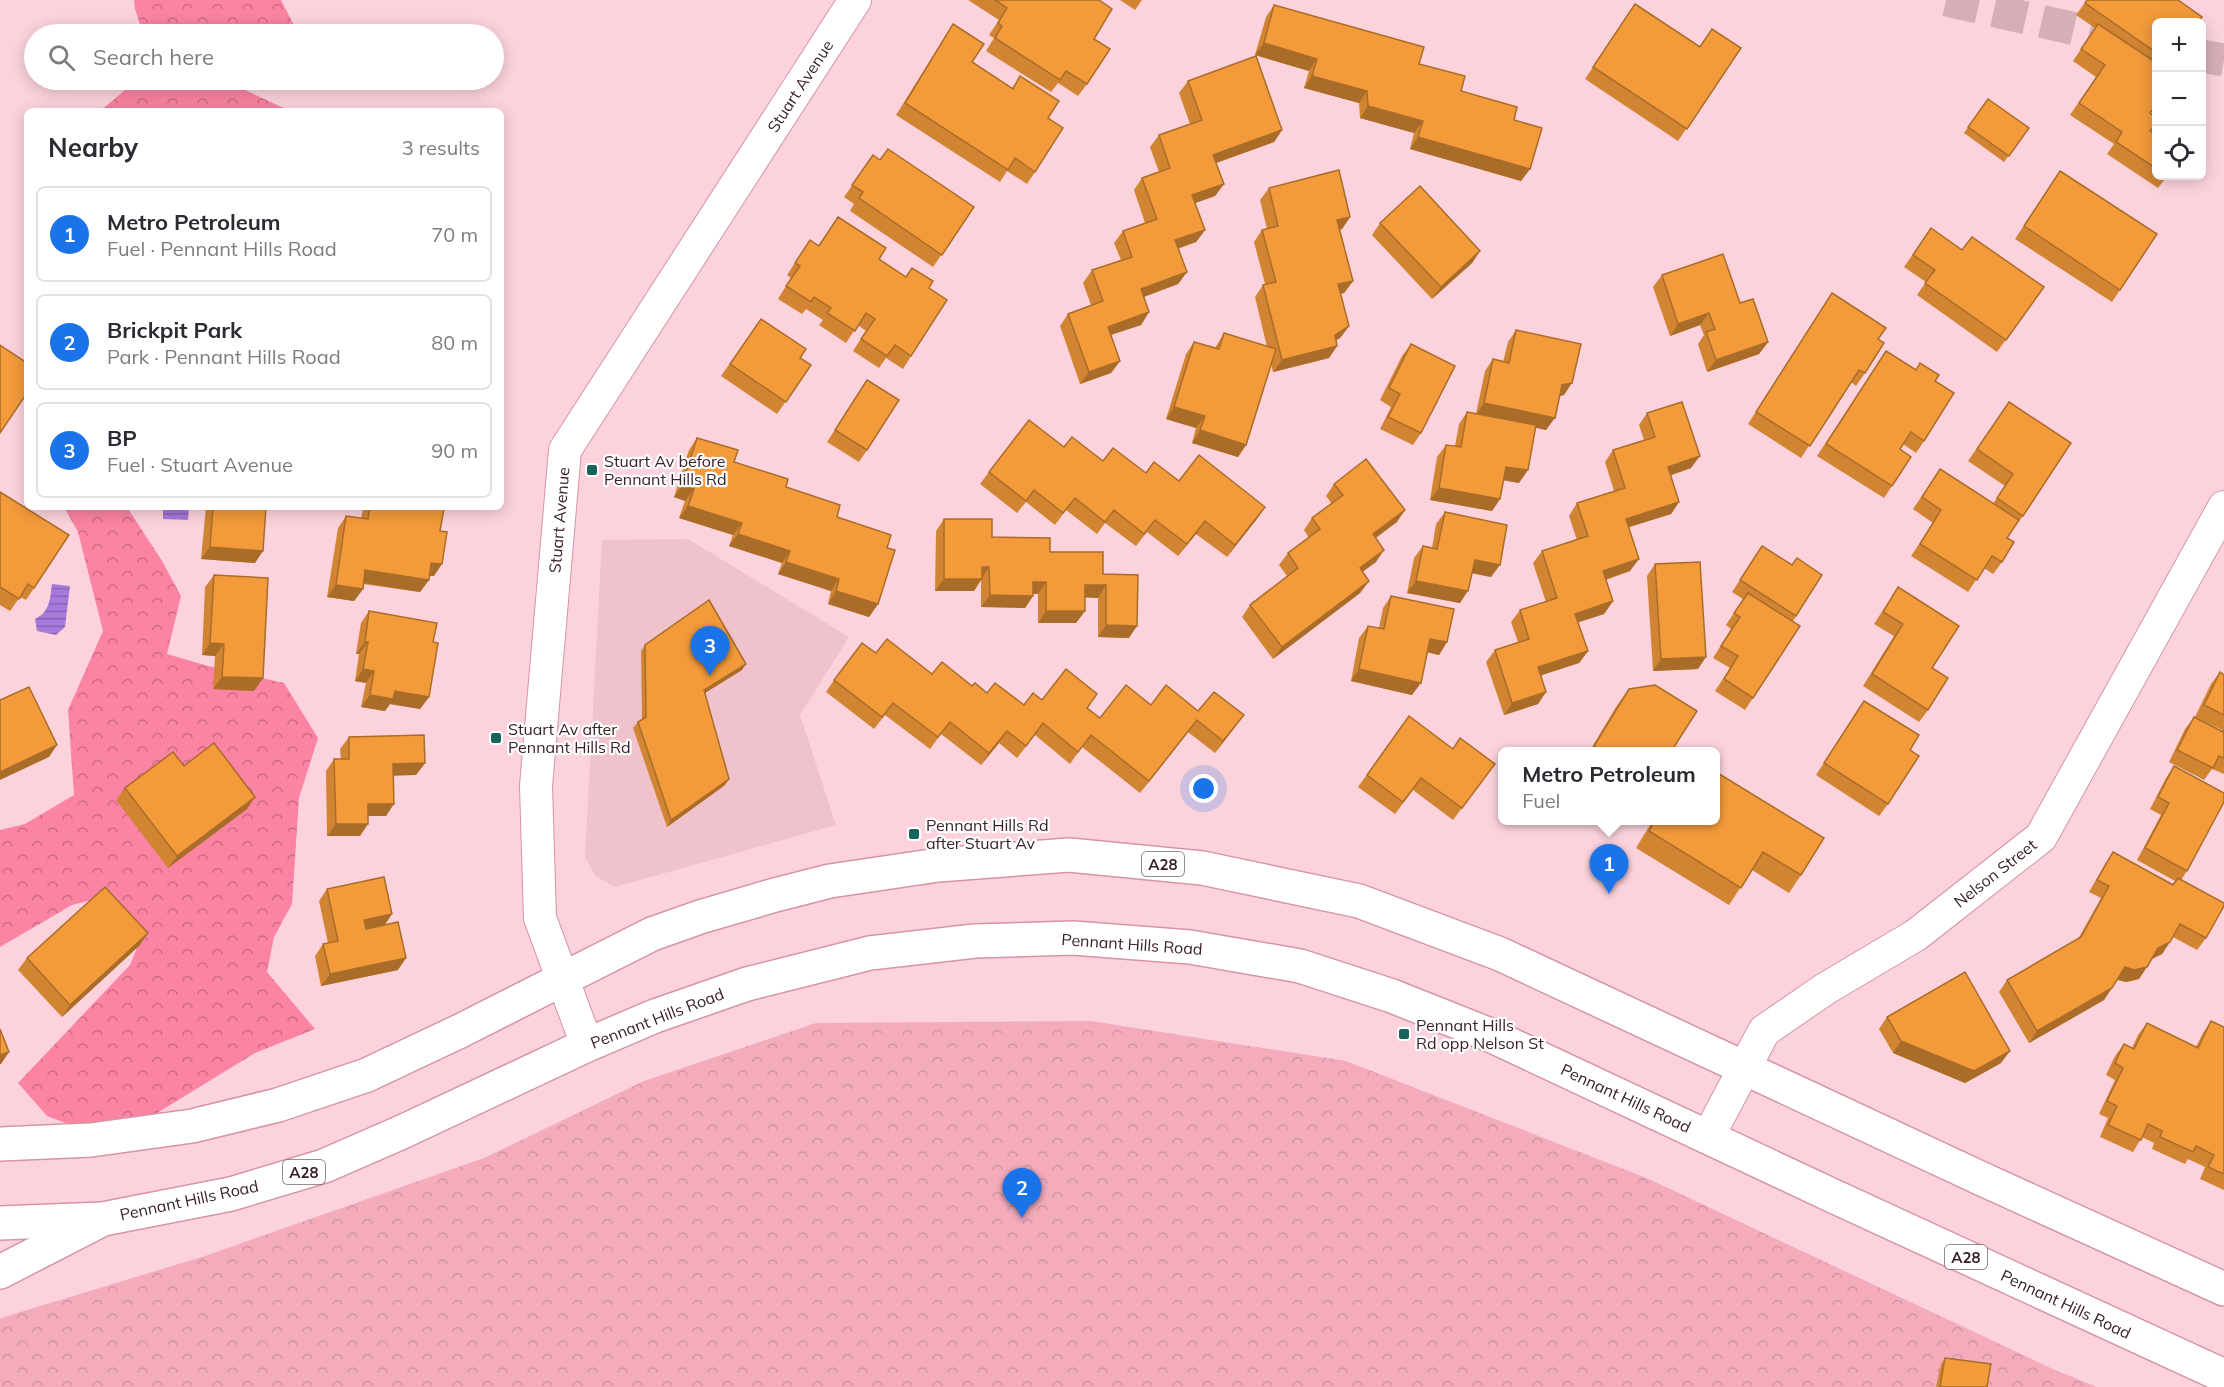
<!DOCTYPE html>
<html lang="en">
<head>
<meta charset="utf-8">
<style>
  :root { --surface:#fff; --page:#f7f7f7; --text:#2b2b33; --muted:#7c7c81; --line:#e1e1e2; --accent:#1a73e8 }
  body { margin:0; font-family:Mulish,sans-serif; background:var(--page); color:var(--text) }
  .controls { position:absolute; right:18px; top:18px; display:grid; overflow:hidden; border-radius:9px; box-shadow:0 3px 15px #0003 }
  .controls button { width:54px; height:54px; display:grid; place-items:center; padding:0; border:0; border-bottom:2px solid var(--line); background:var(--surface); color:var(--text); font:30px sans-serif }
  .you { position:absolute; left:1204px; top:789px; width:21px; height:21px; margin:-15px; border:4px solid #fff; border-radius:50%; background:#1a73e8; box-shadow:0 0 0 9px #1a73e833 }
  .badge { display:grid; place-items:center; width:39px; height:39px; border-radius:50%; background:var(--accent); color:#fff; font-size:20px; font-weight:700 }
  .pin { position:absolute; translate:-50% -50px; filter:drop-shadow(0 2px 3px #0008) }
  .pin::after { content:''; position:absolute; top:32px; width:21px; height:18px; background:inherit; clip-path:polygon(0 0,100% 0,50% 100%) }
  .popup { position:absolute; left:1498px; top:747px; width:222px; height:78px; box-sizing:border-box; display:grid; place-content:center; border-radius:9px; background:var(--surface); filter:drop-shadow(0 2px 4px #0005); font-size:20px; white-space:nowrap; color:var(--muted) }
  .popup b { font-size:22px; color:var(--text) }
  .popup::after { content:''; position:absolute; left:50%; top:100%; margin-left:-12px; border:12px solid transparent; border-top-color:var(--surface) }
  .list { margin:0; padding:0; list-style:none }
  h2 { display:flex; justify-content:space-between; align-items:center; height:78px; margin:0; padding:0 24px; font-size:26px }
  h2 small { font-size:20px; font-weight:400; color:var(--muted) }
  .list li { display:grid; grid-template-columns:39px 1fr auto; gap:18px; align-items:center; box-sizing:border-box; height:96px; margin:0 12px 12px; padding:0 12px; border:2px solid var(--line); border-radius:9px }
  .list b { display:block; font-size:22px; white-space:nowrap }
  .list p { margin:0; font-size:20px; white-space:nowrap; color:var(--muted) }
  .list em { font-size:20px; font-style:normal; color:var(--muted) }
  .icon { flex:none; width:33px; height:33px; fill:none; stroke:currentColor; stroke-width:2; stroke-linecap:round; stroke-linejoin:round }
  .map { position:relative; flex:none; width:2224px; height:1387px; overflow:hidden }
  .search { position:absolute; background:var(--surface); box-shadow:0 3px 15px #0003; left:24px; top:24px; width:480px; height:66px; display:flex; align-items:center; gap:15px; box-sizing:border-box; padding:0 21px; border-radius:33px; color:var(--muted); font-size:22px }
  .panel { position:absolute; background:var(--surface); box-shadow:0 3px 15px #0003; left:24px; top:108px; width:480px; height:402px; border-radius:9px }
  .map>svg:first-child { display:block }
  .built { fill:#efc2cc }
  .forest { fill:url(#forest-crowns) }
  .park { fill:url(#park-crowns) }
  .water { fill:url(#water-rules) }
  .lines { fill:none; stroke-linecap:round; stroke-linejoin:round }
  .highway-tunnel { stroke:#d5afb8; stroke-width:33; stroke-dasharray:33 16; stroke-linecap:butt }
  .street-casing { stroke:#d595a4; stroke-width:34 }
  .secondary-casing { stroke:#d595a4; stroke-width:36 }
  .highway-casing { stroke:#d595a4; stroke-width:36 }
  .street { stroke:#fff; stroke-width:32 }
  .secondary { stroke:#fff; stroke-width:33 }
  .highway { stroke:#fff; stroke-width:33 }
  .wall { fill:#d18533 }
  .shaded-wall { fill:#aa6c29 }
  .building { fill:#f39b3b; stroke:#aa6c29; stroke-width:1.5 }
  .poi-dot { fill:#18635a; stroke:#fff; stroke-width:2 }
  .labels { text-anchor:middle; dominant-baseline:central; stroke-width:4.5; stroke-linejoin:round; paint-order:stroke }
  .shield { fill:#fff; stroke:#756468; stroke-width:1.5 }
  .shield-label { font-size:15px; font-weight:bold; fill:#3a2127 }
  .street-label { font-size:16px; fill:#3a2127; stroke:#fff }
  .poi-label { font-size:16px; fill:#3a2127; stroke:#fff; text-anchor:start }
</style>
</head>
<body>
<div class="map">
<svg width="2224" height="1387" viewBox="0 0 2224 1387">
  <defs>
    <pattern id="forest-crowns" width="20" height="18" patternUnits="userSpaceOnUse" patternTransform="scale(1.5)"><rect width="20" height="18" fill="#fb83a3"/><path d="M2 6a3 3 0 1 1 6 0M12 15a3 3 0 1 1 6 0" fill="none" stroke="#cc6b85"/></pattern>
    <pattern id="park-crowns" width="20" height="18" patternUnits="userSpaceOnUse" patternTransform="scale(1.5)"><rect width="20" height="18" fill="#f4acbd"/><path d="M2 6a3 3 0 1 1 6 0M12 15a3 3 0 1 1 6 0" fill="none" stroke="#d294a2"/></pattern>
    <pattern id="water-rules" width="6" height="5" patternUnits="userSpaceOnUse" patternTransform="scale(1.5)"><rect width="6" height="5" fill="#a779dc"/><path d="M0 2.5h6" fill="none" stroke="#8963b2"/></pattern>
  </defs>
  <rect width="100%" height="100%" fill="#fcd3dc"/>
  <!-- built -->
  <path class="built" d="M688 539 849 637 800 715 836 825 615 887 595 876 585 857 602 540Z"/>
  <!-- forest -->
  <g class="forest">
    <path d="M134 0H281L298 33 296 34H143L135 9Z"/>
    <path d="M137 80H254L245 90 290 111H100Z"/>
    <path d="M64 507H127L162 561 181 596 167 654 208 666 284 683 318 738 299 798 292 904 274 937 267 972 315 1029 255 1053 144 1121 81 1129 47 1116 18 1083 130 965 141 938 108 896 72 905 0 947V830L25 824 74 795 68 710 103 631 78 532Z"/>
  </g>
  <!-- park -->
  <path class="park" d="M1091 1021 1346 1061 1649 1179 2055 1370 2097 1387H0V1319L4 1317 205 1256 484 1158 644 1081 816 1023Z"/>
  <!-- water -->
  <g class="water">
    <path d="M163 507H189L188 520 163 519Z"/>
    <path d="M52 584 70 586 65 627 56 635 37 631 35 619C50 612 50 599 52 584Z"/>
  </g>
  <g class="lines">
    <!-- highway-tunnel -->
    <g class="highway-tunnel">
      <path d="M1946 0 2156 47"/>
      <path d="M2202 56 2224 60"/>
    </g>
    <!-- street casing -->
    <g class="street-casing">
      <g id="street">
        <path d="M587 1045 540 918 536 786 565 450 855 0"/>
        <path d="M1708 1137 1764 1031 1825 989 1916 935 2041 837 2224 507"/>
      </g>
    </g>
    <!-- secondary casing -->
    <g class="secondary-casing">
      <path id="secondary" d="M0 1272 103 1219"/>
    </g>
    <!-- highway casing -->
    <g class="highway-casing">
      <g id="highway">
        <path d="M0 1144 91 1140 192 1126 278 1105 367 1075 460 1031 652 934 700 917 775 895 830 881 938 865 1069 855 1202 868 1359 901 1500 954 1980 1178 2224 1289"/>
        <path d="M0 1223 103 1219 231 1194 324 1166 402 1132 587 1045 655 1016 747 984 870 953 975 941 1073 938 1190 947 1300 966 1392 996 1490 1035 1831 1195 2224 1376"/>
      </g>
    </g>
    <!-- street -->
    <use href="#street" class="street"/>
    <!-- secondary -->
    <use href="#secondary" class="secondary"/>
    <!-- highway -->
    <use href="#highway" class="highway"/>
  </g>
  <!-- wall -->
  <g class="wall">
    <path d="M968 0H1099L1087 84 1078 96 1058 83 1051 92 986 51 994 38 989 35 999 20Z"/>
    <path d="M1120 0H1142L1135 10Z"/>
    <path d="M2087 0 2157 22V112L2153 109 2150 113V131L2157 135V176H2167L2158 188 2107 154 2114 144 2070 115 2096 77 2073 61 2095 28 2076 15Z"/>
    <path d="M1635 4 1699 47 1712 29 1741 48 1678 141 1585 79Z"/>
    <path d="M1274 5 1419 64 1461 91 1514 120 1530 169 1521 181 1410 149 1414 133 1360 118 1359 103 1304 88 1309 71 1255 55 1266 17Z"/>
    <path d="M953 24 972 62 1012 88 1020 76 1048 118 1035 172 1027 184 1007 171 1000 182 896 115Z"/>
    <path d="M1188 81 1282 130 1274 142 1216 163 1224 184 1215 196 1195 203 1205 230 1196 242 1178 249 1187 272 1178 284 1144 297 1149 312 1141 325 1110 335 1120 361 1111 373 1080 384 1060 326 1068 314 1091 305 1083 283 1092 270 1121 260 1114 243 1123 231 1145 223 1134 190 1142 178 1159 172 1150 147 1159 135 1190 124 1179 93Z"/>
    <path d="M1988 99 2029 128 2004 162 1964 133Z"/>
    <path d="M873 155 880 160 974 207 933 267 850 211 854 204 844 197Z"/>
    <path d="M2052 183 2120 290 2112 302 2015 239Z"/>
    <path d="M1269 188 1350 217 1342 229 1340 230 1353 281 1344 293 1341 294 1349 326 1340 338 1336 340 1337 346 1329 358 1273 372 1271 364 1246 445 1238 457 1192 443 1196 428 1166 419 1186 354 1194 342 1215 348 1224 333 1267 347 1255 297 1263 285 1265 284 1254 242 1262 230 1267 229 1260 200Z"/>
    <path d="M838 217 879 259 906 277 912 268 929 288 911 356 903 369 886 358 879 368 853 351 866 331 858 325 846 343 819 325 823 320 806 309 802 314 778 299 791 278 787 275 810 240 818 246Z"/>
    <path d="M1380 223 1480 251 1472 263 1432 299 1372 235Z"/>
    <path d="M1931 228 1962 250 2044 287 1997 352 1917 295 1926 282 1904 267Z"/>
    <path d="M1662 275 1740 303 1768 342 1759 354 1707 372 1698 344 1704 335 1700 325 1670 336 1653 287Z"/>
    <path d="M1832 293 1878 339 1865 373 1856 386 1851 382 1801 458 1748 424Z"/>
    <path d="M761 319 800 358 811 365 777 414 721 376Z"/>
    <path d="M1516 330 1564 395 1560 396 1546 430 1535 427 1519 483 1503 480 1500 499 1492 511 1430 500 1437 457 1446 445 1455 446 1459 424 1467 412 1476 414 1485 371 1493 359 1503 362 1508 342Z"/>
    <path d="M1411 344 1421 433 1413 445 1380 429 1391 407 1380 400 1402 356Z"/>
    <path d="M1886 351 1916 370 1920 363 1935 381 1924 441 1916 453 1903 444 1900 449 1892 486 1884 498 1817 456Z"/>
    <path d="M867 380V450L859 462 827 442Z"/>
    <path d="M2009 402 2023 516 2014 528 2007 538 2002 562 1993 574 1984 568 1968 592 1911 556 1933 523 1913 509 1940 469 1993 504 2005 486 1968 461Z"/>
    <path d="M1647 413 1691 468 1671 475 1679 502 1671 514 1628 527 1630 571 1606 580 1613 601 1604 614 1578 622 1588 651 1579 663 1541 675 1546 692 1538 704 1504 715 1486 662 1495 650 1518 642 1511 622 1520 610 1546 602 1533 563 1542 551 1577 540 1569 516 1577 503 1614 491 1605 462 1613 450 1644 440 1639 425Z"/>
    <path d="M697 438 734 462 786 487 887 548 878 604 869 617 828 604 831 591 778 574 782 563 729 546 733 535 679 518 685 501 674 497 689 450Z"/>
    <path d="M1064 447 1103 461 1179 481 1265 507 1227 557 1196 534 1178 556 1147 532 1136 546 1105 523 1097 534 1066 510 1055 525 1026 502 1017 513 980 484 989 472Z"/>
    <path d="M1334 484 1397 522 1376 538V562L1362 572 1369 581 1360 593 1273 659 1242 617 1250 605 1287 576 1279 565 1288 553 1309 538 1304 530 1312 518 1332 504 1326 496Z"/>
    <path d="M0 492 34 588 26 600 20 597 10 611 0 605Z"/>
    <path d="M206 507H266L255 563 201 559Z"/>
    <path d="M364 507H434V576H429V580L420 592 363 584V589L354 601 327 597 338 528 346 516 361 518 363 509Z"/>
    <path d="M1445 512 1491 577 1472 573 1460 603 1407 593 1414 558 1423 546 1432 548 1436 524Z"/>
    <path d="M944 519 992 537 1050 552 1103 574 1129 638 1098 637V598L1085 597V611L1076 623H1038V594H1033V596L1025 608 981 607V580L974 591H935L936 531Z"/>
    <path d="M1762 546 1792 565 1822 575 1793 621 1753 698 1745 710 1715 691 1730 668 1713 658 1731 629 1726 625 1743 599 1732 592Z"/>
    <path d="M1655 564 1698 669 1653 671 1647 576Z"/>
    <path d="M214 575 263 678 254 691 213 689 215 656 202 655 205 587Z"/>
    <path d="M1898 587 1932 668 1928 710 1919 722 1863 686 1894 636 1874 624Z"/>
    <path d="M1391 596 1447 642 1439 655 1427 652 1412 695 1351 681 1359 638 1368 626 1379 628 1383 608Z"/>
    <path d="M369 611 433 642 429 697 420 709 390 704 385 711 361 707 366 683 355 681 359 654H356L361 623Z"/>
    <path d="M645 645 742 670 705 693 725 785 667 827 633 728 638 722 642 719 641 651Z"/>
    <path d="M876 653 932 674 972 686 987 693 1024 705 1042 700 1087 708 1100 718 1151 705 1198 711 1235 727 1215 753 1188 732 1140 793 1082 747 1070 764 1035 735 1017 758 999 743 981 765 941 734 930 749 885 715 874 729 826 692 834 680Z"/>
    <path d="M2220 672 2224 675V774L2212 769 2204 780 2169 762 2185 729 2194 717 2221 731 2222 730 2195 717 2211 684Z"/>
    <path d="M1629 689 1674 747 1681 752H1589L1616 707Z"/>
    <path d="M1864 701 1910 750 1888 804 1879 816 1816 775Z"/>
    <path d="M1409 716 1453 749 1495 764 1453 820 1413 790 1395 814 1358 787Z"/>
    <path d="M349 737 425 763 416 775H394L386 816H368L360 836H327L326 771 334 759H341L340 749Z"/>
    <path d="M184 766 255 797 247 809 168 868 116 800 125 788Z"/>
    <path d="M2174 766 2187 871 2181 880 2206 938 2197 950 2173 937 2162 954 2152 959 2139 979 2126 982 2117 980 2104 1000 2029 1043 1999 992 2007 980 2078 939 2101 898 2089 892 2105 864 2113 852 2173 884 2175 881 2137 860 2161 815 2150 809 2166 778Z"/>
    <path d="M1653 820H1716L1801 875 1789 893 1752 870 1729 905 1636 848Z"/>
    <path d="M327 889 384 925 398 970 321 986 315 956 323 944 328 943 319 901Z"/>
    <path d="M140 945 62 1017 18 970 27 958Z"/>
    <path d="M1887 1017 2001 1063 1965 1083 1893 1053 1879 1029Z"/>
    <path d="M2211 1021 2224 1027V1190L2200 1179 2205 1167 2188 1159 2185 1164 2152 1149 2154 1143 2142 1137 2133 1152 2100 1137 2108 1118 2099 1114 2115 1080 2106 1075 2115 1056 2124 1044 2132 1048 2138 1035 2147 1023 2196 1047 2203 1033Z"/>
    <path d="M1945 1358 1987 1387H1936L1941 1364Z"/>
  </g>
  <!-- shaded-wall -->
  <g class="shaded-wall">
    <path d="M1264 43 1317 59 1309 71 1255 55Z"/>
    <path d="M1312 76 1367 91 1359 103 1304 88Z"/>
    <path d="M1368 106 1423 121 1414 133 1360 118Z"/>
    <path d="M1282 130 1274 142 1205 167 1213 155Z"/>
    <path d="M1418 137 1530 169 1521 181 1410 149Z"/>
    <path d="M1224 184 1215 196 1184 207 1192 195Z"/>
    <path d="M1350 217 1342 229 1329 232 1337 220Z"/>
    <path d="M1205 230 1196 242 1166 252 1175 240Z"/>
    <path d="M1480 251 1472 263 1432 299 1441 287Z"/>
    <path d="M1187 272 1178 284 1132 301 1141 289Z"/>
    <path d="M1353 281 1344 293 1330 296 1338 284Z"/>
    <path d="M1149 312 1141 325 1099 339 1108 327Z"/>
    <path d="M1709 313 1700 325 1670 336 1678 324Z"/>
    <path d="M1349 326 1340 338 1326 347 1335 335Z"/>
    <path d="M1768 342 1759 354 1707 372 1716 360Z"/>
    <path d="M1337 346 1329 358 1273 372 1282 360Z"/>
    <path d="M1120 361 1111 373 1080 384 1089 372Z"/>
    <path d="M1572 383 1564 395 1554 397 1562 385Z"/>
    <path d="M1484 403 1555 418 1546 430 1476 415Z"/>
    <path d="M1174 407 1205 416 1196 428 1166 419Z"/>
    <path d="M1200 430 1246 445 1238 457 1192 443Z"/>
    <path d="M1700 456 1691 468 1660 479 1668 467Z"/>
    <path d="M1506 467 1528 470 1519 483 1497 479Z"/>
    <path d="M682 485 694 489 685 501 674 497Z"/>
    <path d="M1439 488 1500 499 1492 511 1430 500Z"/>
    <path d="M1679 502 1671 514 1617 531 1626 519Z"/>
    <path d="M688 506 742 523 733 535 679 518Z"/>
    <path d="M1265 507 1257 519 1227 557 1235 545Z"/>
    <path d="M1405 510 1397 522 1364 546 1373 534Z"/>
    <path d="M1205 521 1196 534 1178 556 1187 544Z"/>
    <path d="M738 534 790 551 782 563 729 546Z"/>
    <path d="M210 547 263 551 255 563 201 559Z"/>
    <path d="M1384 550 1376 562 1351 580 1360 568Z"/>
    <path d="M1639 559 1630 571 1594 583 1603 571Z"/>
    <path d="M1475 560 1500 565 1491 577 1466 572Z"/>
    <path d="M786 562 839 579 831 591 778 574Z"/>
    <path d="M431 563 442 564 434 576 423 575Z"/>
    <path d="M982 567H989L974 591H935L944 579Z"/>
    <path d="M365 570 429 580 420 592 357 582Z"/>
    <path d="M1369 581 1360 593 1273 659 1282 647Z"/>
    <path d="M1416 581 1468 591 1460 603 1407 593Z"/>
    <path d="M1033 582H1046L1038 594H1025Z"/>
    <path d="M336 585 363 589 354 601 327 597Z"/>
    <path d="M1085 585H1106L1098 598 1076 597Z"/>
    <path d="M836 591 878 604 869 617 828 604Z"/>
    <path d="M990 595 1033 596 1025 608 981 607Z"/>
    <path d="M1613 601 1604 614 1567 626 1575 614Z"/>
    <path d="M1046 611H1085L1076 623H1038Z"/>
    <path d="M1106 625 1137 626 1129 638 1098 637Z"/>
    <path d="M1430 639 1447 642 1439 655 1422 651Z"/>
    <path d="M365 642H368L359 654H356Z"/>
    <path d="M210 643 224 644 215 656 202 655Z"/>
    <path d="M1588 651 1579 663 1530 679 1538 667Z"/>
    <path d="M1706 657 1698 669 1653 671 1661 659Z"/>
    <path d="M746 664 742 670 700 696 704 690Z"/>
    <path d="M363 669 374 671 366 683 355 681Z"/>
    <path d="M1359 669 1421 683 1412 695 1351 681Z"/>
    <path d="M222 677 263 678 254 691 213 689Z"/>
    <path d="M395 691 429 697 420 709 390 704 385 711 361 707 370 695Z"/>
    <path d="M1546 692 1538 704 1504 715 1512 703Z"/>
    <path d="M1244 715 1235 727 1215 753 1223 741Z"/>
    <path d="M1197 720 1188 732 1140 793 1149 781Z"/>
    <path d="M1007 731 999 743 981 765 989 753Z"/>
    <path d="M57 745 49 757 0 780V772Z"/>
    <path d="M425 763 416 775 385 776 393 764Z"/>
    <path d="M729 779 725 785 667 827 671 820Z"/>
    <path d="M255 797 247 809 168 868 177 856Z"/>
    <path d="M368 804H394L386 816H359Z"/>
    <path d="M336 824H368L360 836H327Z"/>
    <path d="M392 914 384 926 355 932 364 920Z"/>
    <path d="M148 933 140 945 62 1017 70 1005Z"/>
    <path d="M2170 942 2162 954 2150 960 2158 948Z"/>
    <path d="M406 958 398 970 321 986 330 974Z"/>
    <path d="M2125 967H2147L2139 979 2126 982 2116 979Z"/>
    <path d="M2112 988 2104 1000 2029 1043 2037 1031Z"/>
    <path d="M1901 1041 2010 1051 2001 1063 1965 1083 1893 1053Z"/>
    <path d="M9 1052 1 1064H0V1055Z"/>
  </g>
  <!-- building -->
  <g class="building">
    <path d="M995 0H1099L1112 9 1094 39 1110 49 1087 84 1066 71 1060 80 995 38 1002 26 998 23 1007 8Z"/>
    <path d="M2087 0H2178L2202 17 2198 22H2157V53L2085 3Z"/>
    <path d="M1635 4 1700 47 1712 29 1741 48 1687 129 1593 67Z"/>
    <path d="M1274 5 1424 47 1419 64 1465 76 1461 91 1517 107 1514 120 1542 128 1530 169 1418 137 1423 121 1368 106 1367 91 1312 76 1317 59 1264 43Z"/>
    <path d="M953 24 984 44 972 62 1013 89 1020 76 1059 101 1048 118 1063 128 1035 172 1015 158 1008 170 905 103Z"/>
    <path d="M2098 24 2157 63V104L2150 113 2157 118V122L2150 131 2157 135V169L2116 142 2122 132 2079 103 2105 65 2081 49Z"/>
    <path d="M1256 56 1282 130 1213 155 1224 184 1192 195 1205 230 1175 240 1187 272 1141 289 1149 312 1108 327 1120 361 1089 372 1068 314 1103 301 1092 270 1132 257 1123 231 1157 219 1142 178 1170 168 1159 135 1202 120 1188 81Z"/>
    <path d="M1988 99 2029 128 2009 156 1968 127Z"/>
    <path d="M888 149 974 207 942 255 859 198 863 192 852 185 873 155 880 160Z"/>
    <path d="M1339 170 1350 217 1337 220 1353 281 1338 284 1349 326 1335 335 1337 346 1282 360 1263 285 1276 282 1262 230 1278 226 1269 188Z"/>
    <path d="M2060 171 2157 234 2120 290 2024 226Z"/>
    <path d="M1420 186 1480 251 1441 287 1380 223Z"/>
    <path d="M838 217 886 248 879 259 906 277 912 268 933 281 929 288 947 300 911 356 895 345 887 356 861 339 875 319 866 313 855 331 827 313 831 308 814 297 811 302 786 286 800 266 795 263 810 240 819 246Z"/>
    <path d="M1931 228 1962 250 1972 237 2044 287 2006 340 1925 283 1935 270 1913 255Z"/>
    <path d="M1723 254 1740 303 1753 299 1768 342 1716 360 1706 332 1715 329 1709 313 1678 324 1662 275Z"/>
    <path d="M1832 293 1886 328 1878 339 1884 343 1865 373 1859 370 1810 446 1756 412Z"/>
    <path d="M761 319 806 349 800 358 811 365 786 402 730 364Z"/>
    <path d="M1516 330 1581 344 1572 383 1562 385 1555 418 1484 403 1493 359 1509 363Z"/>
    <path d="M1224 333 1276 349 1246 445 1200 430 1205 416 1174 407 1194 342 1219 349Z"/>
    <path d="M1411 344 1455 366 1421 433 1388 417 1400 394 1389 388Z"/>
    <path d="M0 345 27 363V393L0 433Z"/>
    <path d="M1886 351 1916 370 1920 363 1939 375 1935 381 1954 393 1924 441 1911 432 1900 449 1911 457 1892 486 1826 444Z"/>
    <path d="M867 380 899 400 867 450 835 430Z"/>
    <path d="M1682 402 1700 456 1668 467 1679 502 1626 519 1639 559 1603 571 1613 601 1575 614 1588 651 1538 667 1546 692 1512 703 1495 650 1529 639 1520 610 1557 598 1542 551 1588 536 1577 503 1625 488 1613 450 1655 437 1647 413Z"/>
    <path d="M2009 402 2071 443 2023 516 1997 498 2013 474 1977 449Z"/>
    <path d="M1467 412 1536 425 1528 470 1506 467 1500 499 1439 488 1446 445 1461 447Z"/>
    <path d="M1029 420 1064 447 1072 437 1103 461 1113 448 1146 473 1154 462 1179 481 1199 455 1265 507 1235 545 1205 521 1187 544 1155 520 1144 534 1114 510 1105 522 1075 498 1063 513 1034 490 1026 501 989 472Z"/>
    <path d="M697 438 738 450 734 462 788 479 786 487 840 505 837 517 891 535 887 548 895 550 878 604 836 591 839 579 786 562 790 551 738 534 742 523 688 506 694 489 682 485Z"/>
    <path d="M1366 459 1405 510 1373 534 1384 550 1360 568 1369 581 1282 647 1250 605 1298 568 1288 553 1320 529 1312 518 1343 495 1334 484Z"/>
    <path d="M1940 469 2019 520 2007 538 2014 542 2002 562 1992 556 1977 580 1920 544 1941 510 1922 497Z"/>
    <path d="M0 492 69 535 34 588 28 584 19 599 0 587Z"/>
    <path d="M213 507H266L263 551 210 547Z"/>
    <path d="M370 507H434L444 508 440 531 447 532 442 564 431 563 429 580 365 570 363 589 336 585 346 516 368 519Z"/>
    <path d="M1445 512 1507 525 1500 565 1475 560 1468 591 1416 581 1423 546 1437 549Z"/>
    <path d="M944 519H992V537L1050 538V552H1103V574L1138 575 1137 626 1106 625V585H1085V611H1046V582H1033V596L990 595 989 567H982V579H944Z"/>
    <path d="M1762 546 1792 565 1797 558 1822 575 1796 616 1740 580Z"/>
    <path d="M1700 562 1706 657 1661 659 1655 564Z"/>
    <path d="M214 575 268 578 263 678 222 677 224 644 210 643Z"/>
    <path d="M1898 587 1959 626 1932 668 1948 678 1928 710 1872 674 1903 624 1883 612Z"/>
    <path d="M1748 593 1800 626 1753 698 1724 679 1738 656 1721 646 1740 617 1734 613Z"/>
    <path d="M1391 596 1454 609 1447 642 1430 639 1421 683 1359 669 1368 626 1384 629Z"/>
    <path d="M709 600 746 664 704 690 729 779 671 820 638 722 646 717 645 645Z"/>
    <path d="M369 611 437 623 433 642 438 643 429 697 395 691 393 699 370 695 374 671 363 669 368 642H365Z"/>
    <path d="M887 639 932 674 942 662 972 686 975 683 987 693 995 683 1024 705 1033 693 1042 700 1066 669 1097 694 1087 708 1100 718 1126 685 1151 705 1166 685 1198 711 1214 692 1244 715 1223 741 1197 720 1149 781 1091 735 1078 752 1043 723 1026 746 1007 731 989 753 950 722 938 737 893 703 882 717 834 680 862 643 876 653Z"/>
    <path d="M2220 672 2224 675V715L2204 705Z"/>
    <path d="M1655 685 1697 711 1674 747 1681 752H1604L1594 746 1629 689Z"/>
    <path d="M29 687 57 745 0 772V700Z"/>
    <path d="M1864 701 1919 735 1910 750 1919 756 1888 804 1824 763Z"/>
    <path d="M1409 716 1453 749 1460 738 1495 764 1462 808 1421 778 1403 802 1367 775Z"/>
    <path d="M2194 717 2223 732 2224 730V758L2219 756 2213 768 2177 750Z"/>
    <path d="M424 735 425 763 393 764 394 804H368V824H336L334 759H349V737Z"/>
    <path d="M214 743 255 797 177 856 125 788 173 752 184 766Z"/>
    <path d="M2174 766 2224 793V802L2187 871 2145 848 2169 803 2158 797Z"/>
    <path d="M1716 772 1824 838 1801 875 1763 852 1741 888 1649 831 1655 820H1716Z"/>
    <path d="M2113 852 2173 885 2178 878 2224 903V906L2206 938 2180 924 2170 942 2158 948 2147 967 2134 970 2125 967 2112 988 2037 1031 2007 980 2081 937 2109 886 2097 880Z"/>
    <path d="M384 877 392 914 364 920 366 929 398 922 406 958 330 974 323 944 338 941 327 889Z"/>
    <path d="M105 887 148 933 70 1005 27 958Z"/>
    <path d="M1965 972 2010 1051 1974 1071 1901 1041 1887 1017Z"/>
    <path d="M2211 1021 2224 1027V1174L2208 1167 2214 1155 2196 1146 2193 1152 2160 1137 2162 1131 2148 1124 2141 1140 2108 1125 2117 1106 2107 1101 2123 1068 2115 1063 2124 1044 2134 1049 2147 1023 2198 1048Z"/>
    <path d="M0 1029 9 1052 0 1055Z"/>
    <path d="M1945 1358 1991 1364 1987 1387H1940Z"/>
  </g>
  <!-- markers -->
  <g class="poi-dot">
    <rect x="586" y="464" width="12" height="12" rx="3"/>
    <rect x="490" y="732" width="12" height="12" rx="3"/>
    <rect x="908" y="828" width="12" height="12" rx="3"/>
    <rect x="1398" y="1028" width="12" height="12" rx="3"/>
  </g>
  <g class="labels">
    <!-- shield labels -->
    <g class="shield">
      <rect x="1142" y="852" width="42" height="24" rx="4.5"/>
      <rect x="283" y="1160" width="42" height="24" rx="4.5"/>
      <rect x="1945" y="1245" width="42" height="24" rx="4.5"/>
    </g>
    <g class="shield-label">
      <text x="1163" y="864">A28</text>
      <text x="304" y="1172">A28</text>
      <text x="1966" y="1257">A28</text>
    </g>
    <!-- street labels -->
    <g class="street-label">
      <text transform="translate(800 86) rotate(-57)">Stuart Avenue</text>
      <text transform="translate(559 520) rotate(-85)">Stuart Avenue</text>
      <text transform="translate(1995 873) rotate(-38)">Nelson Street</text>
      <text transform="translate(1132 944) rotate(4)">Pennant Hills Road</text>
      <text transform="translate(657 1018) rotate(-21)">Pennant Hills Road</text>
      <text transform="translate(1626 1098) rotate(25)">Pennant Hills Road</text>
      <text transform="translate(189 1200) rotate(-12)">Pennant Hills Road</text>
      <text transform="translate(2066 1304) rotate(25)">Pennant Hills Road</text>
    </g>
    <!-- poi labels -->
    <g class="poi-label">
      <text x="604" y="461">Stuart Av before<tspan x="604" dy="18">Pennant Hills Rd</tspan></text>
      <text x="508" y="729">Stuart Av after<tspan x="508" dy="18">Pennant Hills Rd</tspan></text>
      <text x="926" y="825">Pennant Hills Rd<tspan x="926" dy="18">after Stuart Av</tspan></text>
      <text x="1416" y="1025">Pennant Hills<tspan x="1416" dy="18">Rd opp Nelson St</tspan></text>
    </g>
  </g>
</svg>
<div class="controls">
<button>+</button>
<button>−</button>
<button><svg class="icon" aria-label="locate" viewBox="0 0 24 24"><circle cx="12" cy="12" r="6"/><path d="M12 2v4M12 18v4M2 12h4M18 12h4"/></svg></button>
</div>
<div class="you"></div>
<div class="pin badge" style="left:1609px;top:894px">1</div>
<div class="popup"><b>Metro Petroleum</b>Fuel</div>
<div class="pin badge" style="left:1022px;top:1218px">2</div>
<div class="pin badge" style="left:710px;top:676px">3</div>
<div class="search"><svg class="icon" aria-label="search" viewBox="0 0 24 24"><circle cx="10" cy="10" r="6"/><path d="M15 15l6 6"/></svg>Search here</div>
<section class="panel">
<h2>Nearby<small>3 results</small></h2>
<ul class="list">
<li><span class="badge">1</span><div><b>Metro Petroleum</b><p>Fuel · Pennant Hills Road</p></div><em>70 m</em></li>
<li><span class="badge">2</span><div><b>Brickpit Park</b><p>Park · Pennant Hills Road</p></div><em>80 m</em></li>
<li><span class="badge">3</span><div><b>BP</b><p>Fuel · Stuart Avenue</p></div><em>90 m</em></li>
</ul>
</section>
</div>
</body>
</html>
